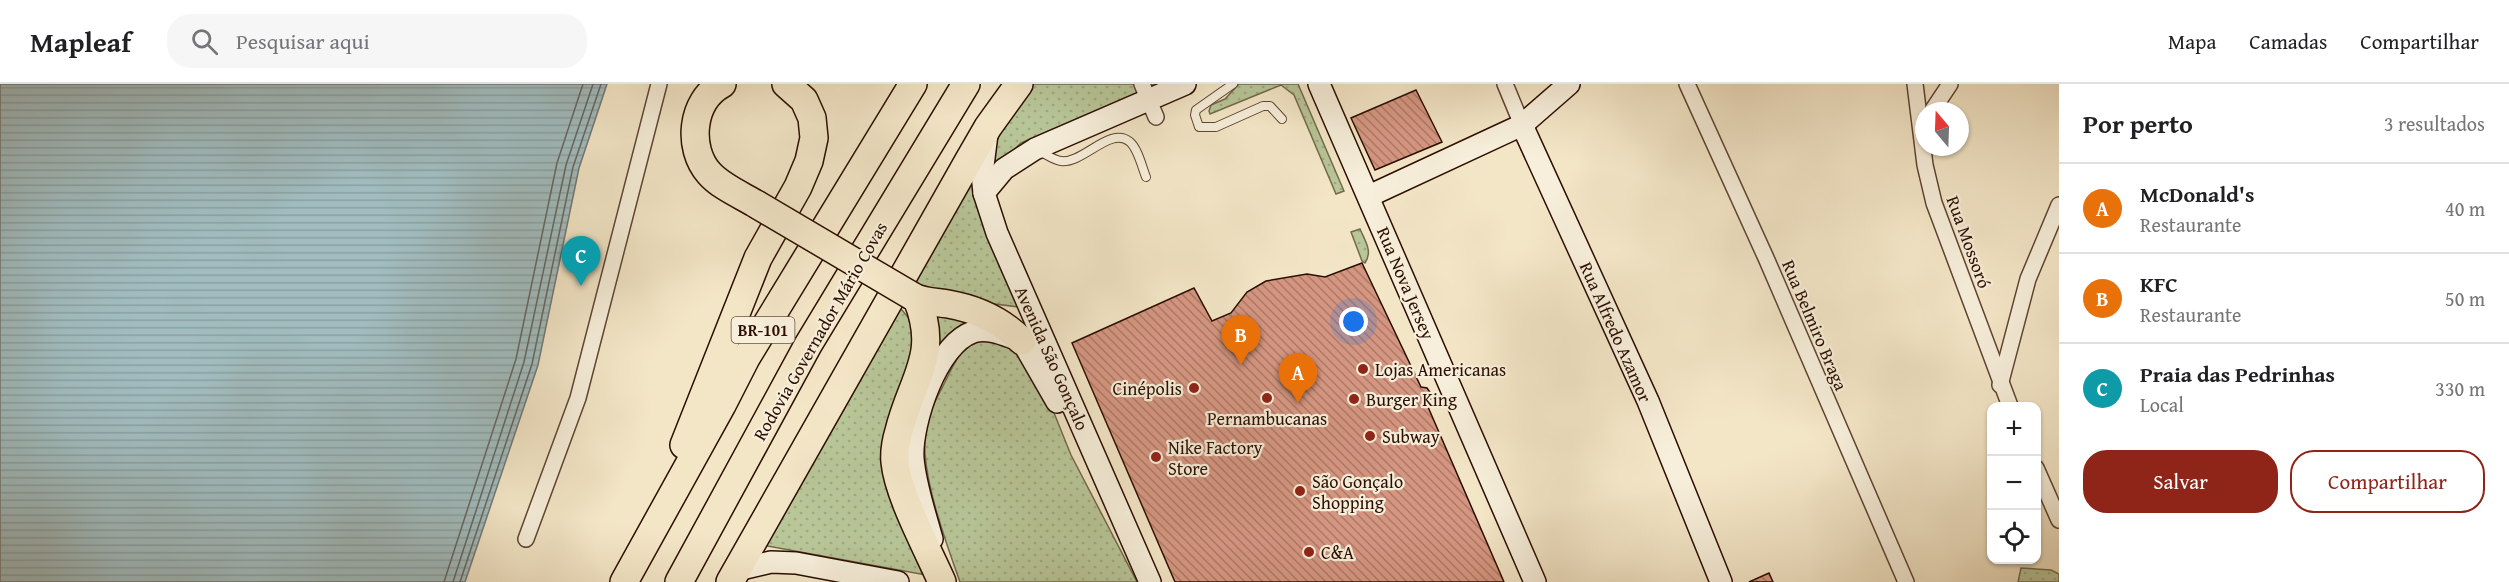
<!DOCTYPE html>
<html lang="pt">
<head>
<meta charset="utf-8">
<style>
  :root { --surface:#fff; --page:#f6f6f6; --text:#202124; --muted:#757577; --line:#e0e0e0; --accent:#8f2418 }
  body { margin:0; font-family:"Gentium Book Plus",serif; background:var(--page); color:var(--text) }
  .controls { position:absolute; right:18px; bottom:18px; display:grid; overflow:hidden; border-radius:12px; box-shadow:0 2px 4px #0004 }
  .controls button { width:54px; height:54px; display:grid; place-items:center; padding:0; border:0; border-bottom:2px solid var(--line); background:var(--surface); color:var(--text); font:30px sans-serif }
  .compass { position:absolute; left:1915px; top:18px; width:54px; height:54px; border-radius:50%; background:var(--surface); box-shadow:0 2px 4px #0004; rotate:341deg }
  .you { position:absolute; left:1354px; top:238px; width:21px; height:21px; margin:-15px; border:4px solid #fff; border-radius:50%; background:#1a73e8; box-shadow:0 0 0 9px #1a73e833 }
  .badge { display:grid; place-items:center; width:39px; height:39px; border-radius:50%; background:var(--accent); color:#fff; font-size:20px; font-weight:700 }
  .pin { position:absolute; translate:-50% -50px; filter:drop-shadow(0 2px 3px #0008) }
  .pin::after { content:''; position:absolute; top:32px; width:21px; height:18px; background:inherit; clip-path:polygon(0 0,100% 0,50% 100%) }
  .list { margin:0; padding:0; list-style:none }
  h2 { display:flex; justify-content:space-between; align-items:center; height:78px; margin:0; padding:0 24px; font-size:26px }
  h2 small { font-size:20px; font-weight:400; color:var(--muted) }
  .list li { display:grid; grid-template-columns:39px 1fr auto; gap:18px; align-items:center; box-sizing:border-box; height:90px; padding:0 24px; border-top:2px solid var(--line) }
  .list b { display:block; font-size:22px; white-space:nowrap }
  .list p { margin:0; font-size:20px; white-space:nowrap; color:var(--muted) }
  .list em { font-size:20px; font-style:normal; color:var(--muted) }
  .actions { display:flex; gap:12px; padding:18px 24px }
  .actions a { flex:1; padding:14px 0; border:2px solid var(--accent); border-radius:24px; text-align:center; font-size:21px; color:var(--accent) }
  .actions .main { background:var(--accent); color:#fff }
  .icon { flex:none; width:33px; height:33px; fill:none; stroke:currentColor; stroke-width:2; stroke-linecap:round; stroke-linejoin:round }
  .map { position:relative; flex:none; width:2059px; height:498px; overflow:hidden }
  header { display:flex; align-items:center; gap:36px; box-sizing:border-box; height:84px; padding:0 30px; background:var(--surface); border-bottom:2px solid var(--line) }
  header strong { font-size:28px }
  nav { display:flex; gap:33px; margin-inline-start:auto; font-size:21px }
  .search { width:420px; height:54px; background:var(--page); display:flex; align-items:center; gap:15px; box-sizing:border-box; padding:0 21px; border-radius:24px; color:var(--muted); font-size:22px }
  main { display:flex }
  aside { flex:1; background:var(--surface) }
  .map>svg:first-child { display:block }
  .grass { fill:url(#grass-dots); stroke:#726a4c; stroke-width:1.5 }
  .water { fill:url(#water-rules); stroke:#727774; stroke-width:1.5 }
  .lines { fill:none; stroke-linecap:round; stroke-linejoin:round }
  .shore { stroke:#666660; stroke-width:1.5 }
  .building { fill:url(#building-back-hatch); stroke:#2c0e01; stroke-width:1.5 }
  .lane-casing { stroke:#5e4432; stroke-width:10 }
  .street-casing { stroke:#5e4432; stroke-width:18 }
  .secondary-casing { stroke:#2c0e01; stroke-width:24 }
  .highway-casing { stroke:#2c0e01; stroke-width:30 }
  .lane { stroke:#f7efdb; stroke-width:8 }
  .street { stroke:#f7efdb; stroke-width:15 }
  .secondary { stroke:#f7efdb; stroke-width:21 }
  .highway { stroke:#f3e6c7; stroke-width:27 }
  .highway-bridge-casing { stroke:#2c0e01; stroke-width:30; stroke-linecap:butt }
  .highway-bridge { stroke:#f3e6c7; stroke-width:27 }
  .poi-dot { fill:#8f2418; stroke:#f7efdb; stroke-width:2 }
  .labels { text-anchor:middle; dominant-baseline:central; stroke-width:4.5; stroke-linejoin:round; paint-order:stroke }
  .shield { fill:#f7efdb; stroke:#695242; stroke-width:1.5 }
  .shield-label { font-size:16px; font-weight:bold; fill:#2c0e01 }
  .street-label { font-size:18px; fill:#2c0e01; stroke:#f7efdb }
  .poi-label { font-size:18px; fill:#2c0e01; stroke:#f7efdb; text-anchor:start }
</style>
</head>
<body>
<header>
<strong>Mapleaf</strong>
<div class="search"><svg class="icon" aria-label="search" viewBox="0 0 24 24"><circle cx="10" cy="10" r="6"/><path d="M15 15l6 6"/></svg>Pesquisar aqui</div>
<nav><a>Mapa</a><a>Camadas</a><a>Compartilhar</a></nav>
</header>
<main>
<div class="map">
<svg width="2059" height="498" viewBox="0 0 2059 498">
  <defs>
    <pattern id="grass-dots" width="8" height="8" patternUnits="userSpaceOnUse" patternTransform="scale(1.5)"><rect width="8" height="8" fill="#b8c698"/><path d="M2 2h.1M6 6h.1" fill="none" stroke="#9ea981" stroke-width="1.8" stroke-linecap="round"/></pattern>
    <pattern id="water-rules" width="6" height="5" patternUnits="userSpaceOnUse" patternTransform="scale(1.5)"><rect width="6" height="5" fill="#a1bdc0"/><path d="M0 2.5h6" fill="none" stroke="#8ba1a3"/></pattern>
    <pattern id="building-back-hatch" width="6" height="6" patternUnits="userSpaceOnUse" patternTransform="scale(1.5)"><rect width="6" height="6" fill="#d59681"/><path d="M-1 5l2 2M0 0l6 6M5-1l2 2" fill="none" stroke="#ad7967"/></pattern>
  </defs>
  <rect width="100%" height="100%" fill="#f3e6c7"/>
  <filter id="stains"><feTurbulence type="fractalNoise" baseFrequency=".00333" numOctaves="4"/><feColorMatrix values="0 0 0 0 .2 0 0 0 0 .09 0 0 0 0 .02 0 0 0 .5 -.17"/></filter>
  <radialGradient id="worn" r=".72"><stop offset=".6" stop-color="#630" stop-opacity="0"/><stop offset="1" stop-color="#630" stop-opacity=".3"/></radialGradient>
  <!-- grass -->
  <g class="grass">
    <path d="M1027 0H1158L1021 59 991 88 996 46Z"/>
    <path d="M1239 0H1298L1344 107 1336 110 1294 11 1281 1 1210 30 1209 27 1211 21 1225 15Z"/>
    <path d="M974 83 1019 223 962 216 909 201Z"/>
    <path d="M1360 145C1365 157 1373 167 1365 179L1362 177 1351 148Z"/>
    <path d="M895 221 902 226 912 238 916 262 884 367 937 493 762 461Z"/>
    <path d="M926 224 975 240 954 246 939 262Z"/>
    <path d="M977 254 1015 259 1048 314 1071 371 1137 498H960C945 455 918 385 926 341 929 326 939 311 945 298 954 280 960 265 977 254Z"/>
    <path d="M2021 484 2051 486 2059 490V498H2018Z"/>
  </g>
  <!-- water -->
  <path class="water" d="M0 0H607L579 84 538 281 465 498H0Z"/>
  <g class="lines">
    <!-- shore -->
    <g class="shore">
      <path d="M444 498 516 275 557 79 583 0"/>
      <path d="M453 498 524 278 566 81 593 0"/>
      <path d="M460 498 532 280 573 83 601 0"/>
    </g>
  </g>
  <!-- building -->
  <g class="building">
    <path d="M1416 6 1442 58 1375 86 1351 34Z"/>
    <path d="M1362 179 1421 303 1427 304 1434 314 1425 316 1504 498H1175L1072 259 1194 204 1212 237 1231 229 1247 208 1266 197 1307 190 1325 193Z"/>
    <path d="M1769 489 1773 498H1749Z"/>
  </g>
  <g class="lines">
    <!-- lane casing -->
    <g class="lane-casing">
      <g id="lane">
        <path d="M1233 0 1196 26 1195 31 1199 43H1216L1263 22H1270L1282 35"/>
        <path d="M1039 67C1046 70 1053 76 1061 77 1083 80 1111 41 1130 58 1138 65 1142 83 1146 93"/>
      </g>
    </g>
    <!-- street casing -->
    <g class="street-casing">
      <g id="street">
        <path d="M1142 0 1156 33"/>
        <path d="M1505 0 1522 41"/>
        <path d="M1687 0 1766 174 1906 498"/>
        <path d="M1915 0 1925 81 1934 119 2010 322"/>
        <path d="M1932 27 1950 0"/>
        <path d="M2000 301 2028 195 2059 121"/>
        <path d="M2036 384 2059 436"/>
        <path d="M526 455 578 314 659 0"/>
      </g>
    </g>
    <!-- secondary casing -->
    <g class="secondary-casing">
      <g id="secondary">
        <path d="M1319 0 1535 498"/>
        <path d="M1522 41 1648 317 1721 498"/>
        <path d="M987 50 982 90 984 109 997 149 1150 498"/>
        <path d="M984 109 1004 85 1035 65 1185 0"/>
        <path d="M1369 112 1522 41 1569 0"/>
        <path d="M932 455C925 429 915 401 913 374 911 339 937 260 973 248 990 243 1006 252 1022 257L1057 318"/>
        <path d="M737 486 771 478 796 479 898 498"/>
      </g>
    </g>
    <!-- highway casing -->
    <g class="highway-casing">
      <g id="highway">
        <path d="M722 0C691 17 687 64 709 89 720 102 741 111 756 120"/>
        <path d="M912 212C922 218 936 218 948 220 977 225 1001 236 1022 257"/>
        <path d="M917 215C940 271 912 294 899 347 896 357 894 368 895 378 898 411 928 466 942 498"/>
        <path d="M684 361 758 174 798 103 809 77 814 54 812 34 804 16 786 0"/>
        <path d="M624 498 722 321 746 274 913 0"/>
        <path d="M679 498 808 261 966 0"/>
        <path d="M730 498 969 76 988 43 1019 0"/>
      </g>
    </g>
    <!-- lane -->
    <use href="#lane" class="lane"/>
    <!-- street -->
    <use href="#street" class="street"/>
    <!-- secondary -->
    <use href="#secondary" class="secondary"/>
    <!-- highway -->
    <use href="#highway" class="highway"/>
    <!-- highway-bridge casing -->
    <g class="highway-bridge-casing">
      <path id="highway-bridge" d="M756 120 912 212"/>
    </g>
    <!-- highway-bridge -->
    <use href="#highway-bridge" class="highway-bridge"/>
  </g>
  <!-- markers -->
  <g class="poi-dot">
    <circle cx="1363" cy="285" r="6"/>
    <circle cx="1194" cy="304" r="6"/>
    <circle cx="1267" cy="314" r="6"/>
    <circle cx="1354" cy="315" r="6"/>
    <circle cx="1370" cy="352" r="6"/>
    <circle cx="1156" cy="373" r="6"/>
    <circle cx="1300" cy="407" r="6"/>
    <circle cx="1309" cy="468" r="6"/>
  </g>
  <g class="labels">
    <!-- shield labels -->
    <rect class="shield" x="731.5" y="233" width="63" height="26" rx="4.5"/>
    <g class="shield-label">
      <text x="763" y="246">BR-101</text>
    </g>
    <!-- street labels -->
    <g class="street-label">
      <text transform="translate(1969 158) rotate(70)">Rua Mossoró</text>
      <text transform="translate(1406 199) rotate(67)">Rua Nova Jersey</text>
      <text transform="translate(1815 241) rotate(67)">Rua Belmiro Braga</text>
      <text transform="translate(820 247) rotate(-60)">Rodovia Governador Mário Covas</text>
      <text transform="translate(1616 248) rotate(66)">Rua Alfredo Azamor</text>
      <text transform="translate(1052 274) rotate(66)">Avenida São Gonçalo</text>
    </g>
    <!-- poi labels -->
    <g class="poi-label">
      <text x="1375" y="285">Lojas Americanas</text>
      <text x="1182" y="304" text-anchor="end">Cinépolis</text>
      <text x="1366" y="315">Burger King</text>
      <text x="1267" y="334" text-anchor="middle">Pernambucanas</text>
      <text x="1382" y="352">Subway</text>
      <text x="1168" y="363">Nike Factory<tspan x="1168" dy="21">Store</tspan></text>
      <text x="1312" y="397">São Gonçalo<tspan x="1312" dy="21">Shopping</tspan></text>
      <text x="1321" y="468">C&amp;A</text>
    </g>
  </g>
  <rect width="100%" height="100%" filter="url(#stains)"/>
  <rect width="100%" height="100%" fill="url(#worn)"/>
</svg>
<div class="controls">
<button>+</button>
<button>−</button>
<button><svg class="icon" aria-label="locate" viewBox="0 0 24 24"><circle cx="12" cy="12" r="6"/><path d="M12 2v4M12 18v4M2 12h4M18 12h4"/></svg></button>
</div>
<svg class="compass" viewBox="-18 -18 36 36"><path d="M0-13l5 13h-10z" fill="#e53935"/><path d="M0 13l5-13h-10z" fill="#757577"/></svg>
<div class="you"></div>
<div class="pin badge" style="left:1298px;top:319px;background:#e8710a">A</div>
<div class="pin badge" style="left:1241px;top:281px;background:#e8710a">B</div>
<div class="pin badge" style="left:581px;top:202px;background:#0f9aa8">C</div>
</div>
<aside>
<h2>Por perto<small>3 resultados</small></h2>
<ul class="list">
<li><span class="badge" style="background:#e8710a">A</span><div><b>McDonald's</b><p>Restaurante</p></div><em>40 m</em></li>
<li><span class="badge" style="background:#e8710a">B</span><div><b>KFC</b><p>Restaurante</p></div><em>50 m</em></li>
<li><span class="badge" style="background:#0f9aa8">C</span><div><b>Praia das Pedrinhas</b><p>Local</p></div><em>330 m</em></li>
</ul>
<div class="actions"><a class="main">Salvar</a><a>Compartilhar</a></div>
</aside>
</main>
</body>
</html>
